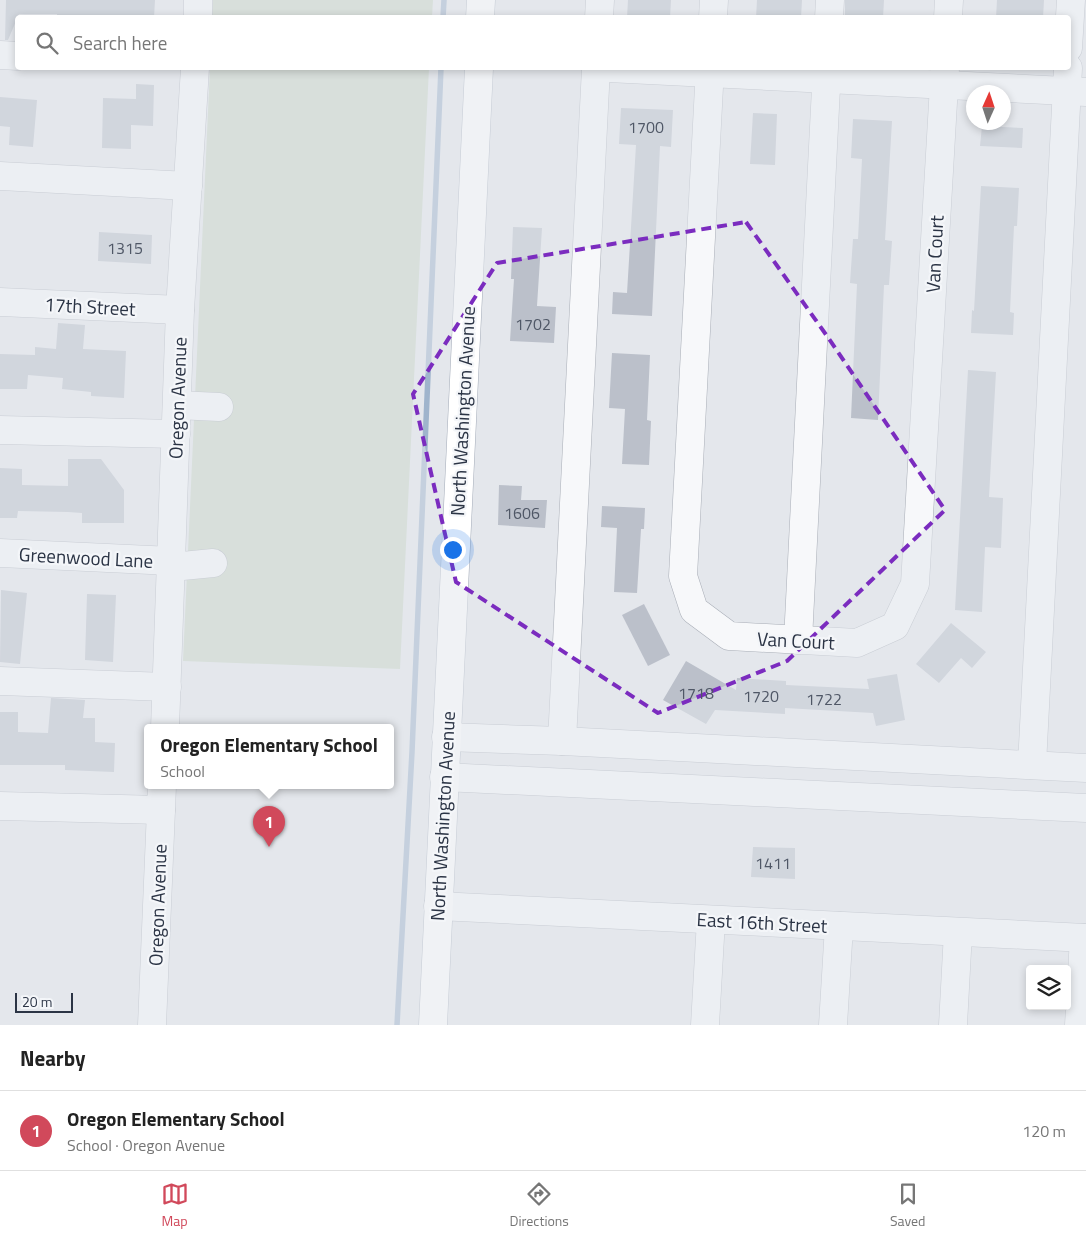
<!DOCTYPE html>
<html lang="en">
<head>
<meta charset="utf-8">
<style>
  :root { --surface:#fff; --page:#f2f2f2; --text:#222; --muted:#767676; --line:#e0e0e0; --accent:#d1495b }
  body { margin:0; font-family:"Titillium Web",sans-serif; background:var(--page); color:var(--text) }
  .controls { position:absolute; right:15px; bottom:15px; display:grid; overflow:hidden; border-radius:5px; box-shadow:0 2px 8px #0003 }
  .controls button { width:45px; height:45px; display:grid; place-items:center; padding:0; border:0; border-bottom:1px solid var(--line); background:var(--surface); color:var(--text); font:25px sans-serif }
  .compass { position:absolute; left:966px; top:85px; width:45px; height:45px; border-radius:50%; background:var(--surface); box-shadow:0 2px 8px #0003; rotate:3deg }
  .scale { position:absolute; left:15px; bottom:12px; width:58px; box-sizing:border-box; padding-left:5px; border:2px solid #2b3445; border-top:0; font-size:14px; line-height:18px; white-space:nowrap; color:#2b3445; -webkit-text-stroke:4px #f4f6f9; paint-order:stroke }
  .you { position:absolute; left:452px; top:549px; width:18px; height:18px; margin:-12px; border:4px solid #fff; border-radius:50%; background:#1a73e8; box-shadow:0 0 0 8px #1a73e833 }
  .badge { display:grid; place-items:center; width:32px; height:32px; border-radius:50%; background:var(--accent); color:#fff; font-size:16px; font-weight:700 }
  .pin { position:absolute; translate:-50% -41px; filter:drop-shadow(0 1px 2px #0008) }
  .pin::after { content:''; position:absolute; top:26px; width:18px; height:15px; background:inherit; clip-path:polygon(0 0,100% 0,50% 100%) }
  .popup { position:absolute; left:144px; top:724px; width:250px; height:65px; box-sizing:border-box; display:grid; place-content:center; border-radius:5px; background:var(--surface); filter:drop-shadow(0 1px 4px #0005); font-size:16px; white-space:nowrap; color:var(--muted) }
  .popup b { font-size:19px; color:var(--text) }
  .popup::after { content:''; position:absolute; left:50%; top:100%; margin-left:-10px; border:10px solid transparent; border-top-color:var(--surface) }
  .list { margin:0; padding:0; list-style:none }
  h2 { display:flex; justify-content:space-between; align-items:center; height:65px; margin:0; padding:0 20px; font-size:21px }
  h2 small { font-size:16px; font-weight:400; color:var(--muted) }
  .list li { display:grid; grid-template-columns:32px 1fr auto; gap:15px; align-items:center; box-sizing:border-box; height:80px; padding:0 20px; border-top:1px solid var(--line) }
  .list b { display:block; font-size:19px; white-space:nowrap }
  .list p { margin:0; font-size:16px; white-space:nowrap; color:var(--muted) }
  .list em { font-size:16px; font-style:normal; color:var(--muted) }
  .icon { flex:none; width:28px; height:28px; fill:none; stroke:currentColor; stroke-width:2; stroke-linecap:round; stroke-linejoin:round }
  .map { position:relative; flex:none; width:1086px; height:1025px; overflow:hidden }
  .search { position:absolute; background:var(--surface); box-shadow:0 2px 8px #0003; left:15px; right:15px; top:15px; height:55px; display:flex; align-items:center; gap:12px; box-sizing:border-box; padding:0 18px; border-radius:5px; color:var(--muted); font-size:19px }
  .sheet { height:145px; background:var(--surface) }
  nav { display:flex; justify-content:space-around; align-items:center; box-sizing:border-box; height:70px; border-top:1px solid var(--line); background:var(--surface); font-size:14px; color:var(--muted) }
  nav a { display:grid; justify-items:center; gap:2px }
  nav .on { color:var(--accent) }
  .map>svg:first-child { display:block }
  .green { fill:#c9d6c5 }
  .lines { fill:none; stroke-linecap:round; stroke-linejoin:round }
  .stream { stroke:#9fb4cc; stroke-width:5.5 }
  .building { fill:#bbc0ca }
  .minor-casing { stroke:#a9aeb7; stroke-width:29 }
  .major-casing { stroke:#a3abb8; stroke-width:29 }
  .minor { stroke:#f7f8fa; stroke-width:28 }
  .major { stroke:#fff; stroke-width:28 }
  .marked { fill:none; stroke:#7b2cbf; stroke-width:4; stroke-dasharray:10 6; stroke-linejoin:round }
  .labels { text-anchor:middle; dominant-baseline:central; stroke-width:4.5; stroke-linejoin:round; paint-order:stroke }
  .number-label { font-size:16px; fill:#4f5766 }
  .street-label { font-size:19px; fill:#2b3445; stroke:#f4f6f9 }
</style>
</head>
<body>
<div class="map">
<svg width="1086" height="1025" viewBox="0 0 1086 1025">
  <rect width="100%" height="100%" fill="#e4e7ec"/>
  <!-- green -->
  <g class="green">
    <path d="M213 0H433L432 17 212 18Z"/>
    <path d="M210 68H429L400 669 183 661Z"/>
  </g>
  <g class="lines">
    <!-- stream -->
    <g class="stream">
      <path d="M443 18 444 0"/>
      <path d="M397 1025 412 752 441 68"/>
    </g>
  </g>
  <!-- building -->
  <g class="building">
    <path d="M6 0H155L154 18H57V14H19L8 40H5Z"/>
    <path d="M628 0H671L670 18H627Z"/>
    <path d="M757 0H802L801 18H756Z"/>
    <path d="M845 0H884L883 18H845Z"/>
    <path d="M997 0H1044L1043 18H996Z"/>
    <path d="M136 84 154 85 153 126 131 125V149L102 148 103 98 136 99Z"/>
    <path d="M0 97 37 100 33 147 9 145 10 127 0 126Z"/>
    <path d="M621 108 673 110 671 147 660 146 652 316 612 314 613 292 627 293 636 145 619 144Z"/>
    <path d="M753 113 777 114 775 165 750 164Z"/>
    <path d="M853 119 892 121 885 240 892 241 889 285H884L878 420 851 418 857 284 850 283 853 239H858L862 159 851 158Z"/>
    <path d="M982 126 1023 128 1022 148 980 146Z"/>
    <path d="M981 186 1019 188 1017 226H1014L1010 312 1014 313 1013 335 971 333 972 310 974 311Z"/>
    <path d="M513 227 542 228 537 306 556 307 554 343 510 341 514 279H511Z"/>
    <path d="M99 232 152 235 151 264 98 261Z"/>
    <path d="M58 323 85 325 83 349 126 351 124 398 91 396V392L62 389 63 378 28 375 27 389H0V354L35 355V347L56 349Z"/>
    <path d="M612 353 650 355 647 420 651 421 649 465 622 464 625 409 609 408Z"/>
    <path d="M968 370 996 372 989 497 1003 498 1001 548 985 547 982 612 955 610Z"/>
    <path d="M68 459H101L124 490V523H82V513L68 512 18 511 17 518H0V468L22 469V485L68 486Z"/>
    <path d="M499 485 522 486 521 500H547L545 528 498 525Z"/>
    <path d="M602 506 645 508 644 529H641L637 593 614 592 617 528 601 527Z"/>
    <path d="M1 590 27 593 20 664 0 662Z"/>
    <path d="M87 594 116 595 113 662 85 660Z"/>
    <path d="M644 604 670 655 648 666 622 615Z"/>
    <path d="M951 623 986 652 972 668 961 658 939 683 916 664Z"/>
    <path d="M686 661 736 690 737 678 786 681V685L869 689 867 679 897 674 905 720 876 726 873 713 785 708V714L715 710 706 724 663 700Z"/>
    <path d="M51 698 85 700 83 718H95V742L115 743 114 772 65 770V765H0V712H18V732L48 733Z"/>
    <path d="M753 847 795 848V879L751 877Z"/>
  </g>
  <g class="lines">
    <!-- minor casing -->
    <g class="minor-casing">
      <g id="minor">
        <path d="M198 18V0"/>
        <path d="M599 18 600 0"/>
        <path d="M713 18 714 0"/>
        <path d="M829 18 830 0"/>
        <path d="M948 18 949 0"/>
        <path d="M1068 48 1071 0"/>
        <path d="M0 55 18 56"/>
        <path d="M608 68 1086 92"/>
        <path d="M710 68 683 576 694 610 729 636 857 643 895 626 915 584 945 68"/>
        <path d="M0 176 188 186"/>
        <path d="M0 302 180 310"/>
        <path d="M177 405 219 407"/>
        <path d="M0 430 176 434"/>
        <path d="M0 553 172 561"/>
        <path d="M172 567 213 563"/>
        <path d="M798 640 827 68"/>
        <path d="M0 681 167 687"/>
        <path d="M165 728 180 310 195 68"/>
        <path d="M446 737 562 741 1086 768"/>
        <path d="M562 741 596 68"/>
        <path d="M1032 765 1068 68"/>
        <path d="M444 777 1086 808"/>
        <path d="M0 806 161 810"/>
        <path d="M438 906 1086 938"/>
        <path d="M152 1025 162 786"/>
        <path d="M705 1025 711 920"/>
        <path d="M833 1025 839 926"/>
        <path d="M953 1025 958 932"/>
        <path d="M1079 1025 1084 938"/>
      </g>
    </g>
    <!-- major casing -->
    <g class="major-casing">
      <g id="major">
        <path d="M480 18 481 0"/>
        <path d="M433 1025 479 68"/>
      </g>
    </g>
    <!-- minor -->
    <use href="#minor" class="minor"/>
    <!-- major -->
    <use href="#major" class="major"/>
  </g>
  <!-- marked area -->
  <path d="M0 0H1086V1025H0ZM746 222 827 336 945 510 787 661 658 713 456 582 413 394 497 263Z" fill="#e4e7ec" fill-opacity=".55" fill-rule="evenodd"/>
  <path class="marked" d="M746 222 827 336 945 510 787 661 658 713 456 582 413 394 497 263Z"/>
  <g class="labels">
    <!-- number labels -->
    <g class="number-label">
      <text x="646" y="127">1700</text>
      <text x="125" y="248">1315</text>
      <text x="533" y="324">1702</text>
      <text x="522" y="513">1606</text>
      <text x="696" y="693">1718</text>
      <text x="761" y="696">1720</text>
      <text x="824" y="699">1722</text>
      <text x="773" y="863">1411</text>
    </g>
    <!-- street labels -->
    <g class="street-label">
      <text transform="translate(934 254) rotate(-87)">Van Court</text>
      <text transform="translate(90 306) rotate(3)">17th Street</text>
      <text transform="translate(177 398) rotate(-88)">Oregon Avenue</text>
      <text transform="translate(462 411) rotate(-87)">North Washington Avenue</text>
      <text transform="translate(86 557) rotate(3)">Greenwood Lane</text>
      <text transform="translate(796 640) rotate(3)">Van Court</text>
      <text transform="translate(442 816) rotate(-87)">North Washington Avenue</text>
      <text transform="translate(157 905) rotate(-88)">Oregon Avenue</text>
      <text transform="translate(762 922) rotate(3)">East 16th Street</text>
    </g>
  </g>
</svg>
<div class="controls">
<button><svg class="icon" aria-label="layers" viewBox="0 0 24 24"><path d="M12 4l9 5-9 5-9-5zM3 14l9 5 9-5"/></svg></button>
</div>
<svg class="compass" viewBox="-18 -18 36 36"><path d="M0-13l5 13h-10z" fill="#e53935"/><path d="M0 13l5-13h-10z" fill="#767676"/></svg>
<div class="scale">20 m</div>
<div class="you"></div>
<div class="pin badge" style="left:269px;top:847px">1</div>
<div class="popup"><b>Oregon Elementary School</b>School</div>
<div class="search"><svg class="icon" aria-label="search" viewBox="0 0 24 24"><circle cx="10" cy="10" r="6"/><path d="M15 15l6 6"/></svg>Search here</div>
</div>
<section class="sheet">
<h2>Nearby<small></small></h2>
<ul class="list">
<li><span class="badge">1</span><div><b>Oregon Elementary School</b><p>School · Oregon Avenue</p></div><em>120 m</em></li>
</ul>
</section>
<nav>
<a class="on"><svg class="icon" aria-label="map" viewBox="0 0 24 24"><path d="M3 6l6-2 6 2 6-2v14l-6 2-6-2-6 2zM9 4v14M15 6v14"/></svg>Map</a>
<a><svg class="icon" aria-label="directions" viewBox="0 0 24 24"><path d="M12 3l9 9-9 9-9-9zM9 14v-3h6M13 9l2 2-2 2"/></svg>Directions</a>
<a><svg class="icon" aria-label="saved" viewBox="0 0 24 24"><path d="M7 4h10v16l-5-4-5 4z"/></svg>Saved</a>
</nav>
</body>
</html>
